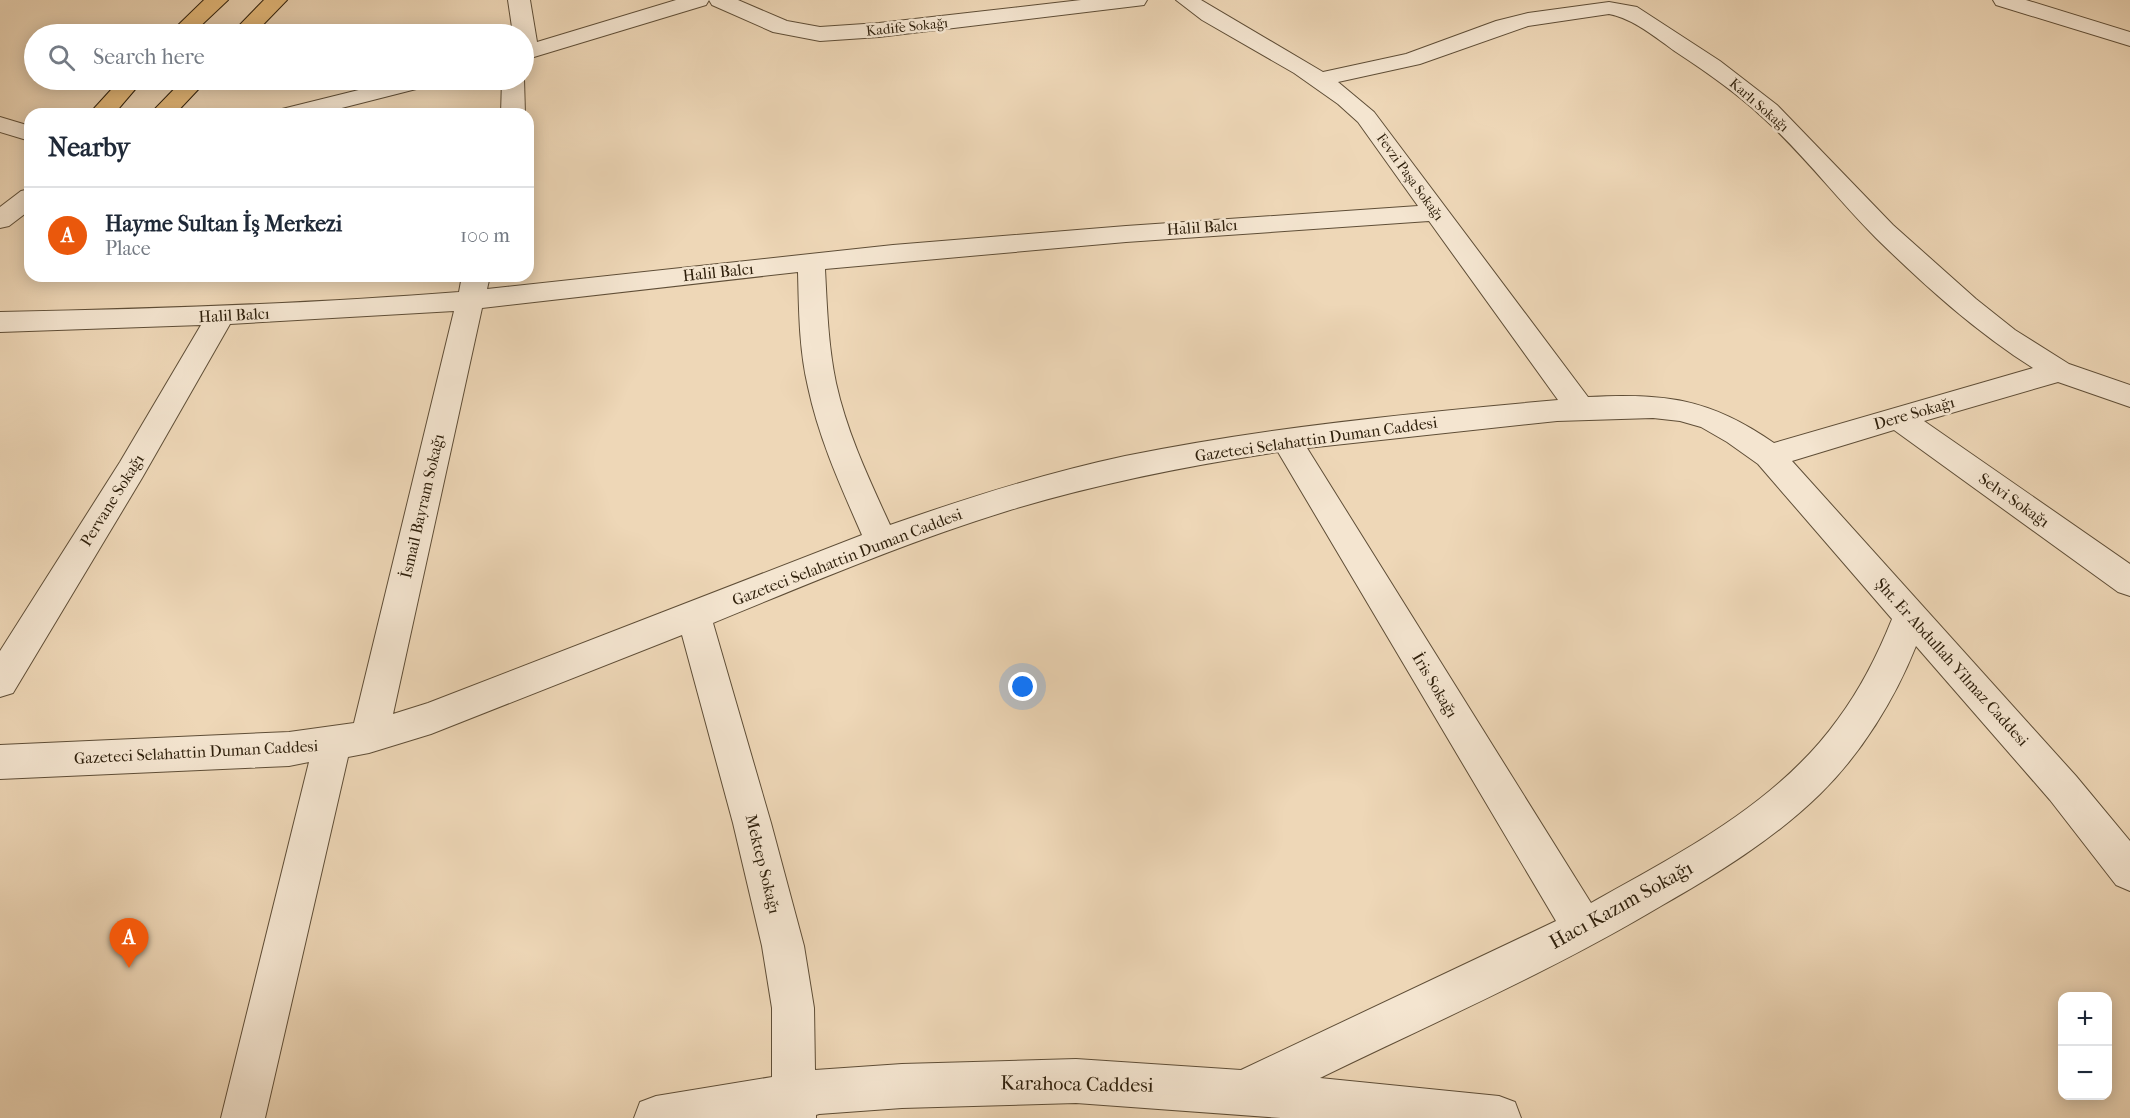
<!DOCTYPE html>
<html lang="en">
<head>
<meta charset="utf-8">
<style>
  :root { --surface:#fff; --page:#f6f6f7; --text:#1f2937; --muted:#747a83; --line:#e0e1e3; --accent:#ea580c }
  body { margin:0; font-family:"IM FELL French Canon",serif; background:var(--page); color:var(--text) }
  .controls { position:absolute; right:18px; bottom:18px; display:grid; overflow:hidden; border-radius:12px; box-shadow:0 3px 15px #0003 }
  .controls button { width:54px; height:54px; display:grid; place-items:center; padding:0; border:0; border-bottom:2px solid var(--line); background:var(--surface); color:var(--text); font:30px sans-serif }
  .you { position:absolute; left:1023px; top:687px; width:21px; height:21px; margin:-15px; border:4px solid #fff; border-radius:50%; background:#1a73e8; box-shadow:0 0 0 9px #1a73e833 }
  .badge { display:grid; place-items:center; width:39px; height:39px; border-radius:50%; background:var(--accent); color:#fff; font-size:20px; font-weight:700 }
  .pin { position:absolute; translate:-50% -50px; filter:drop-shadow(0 2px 3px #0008) }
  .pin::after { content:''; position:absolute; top:32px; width:21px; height:18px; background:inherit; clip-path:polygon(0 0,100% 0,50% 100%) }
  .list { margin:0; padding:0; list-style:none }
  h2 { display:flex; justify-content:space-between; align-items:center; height:78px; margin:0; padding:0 24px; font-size:26px }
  h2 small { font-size:20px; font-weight:400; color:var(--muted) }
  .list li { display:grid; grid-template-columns:39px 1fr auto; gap:18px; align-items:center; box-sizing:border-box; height:96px; padding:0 24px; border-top:2px solid var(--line) }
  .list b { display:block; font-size:22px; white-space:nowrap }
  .list p { margin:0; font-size:20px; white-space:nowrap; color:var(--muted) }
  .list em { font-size:20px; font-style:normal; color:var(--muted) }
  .icon { flex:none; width:33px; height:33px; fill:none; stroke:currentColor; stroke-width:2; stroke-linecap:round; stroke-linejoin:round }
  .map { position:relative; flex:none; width:2130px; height:1118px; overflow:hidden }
  .search { position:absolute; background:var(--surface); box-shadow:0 3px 15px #0003; left:24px; top:24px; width:510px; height:66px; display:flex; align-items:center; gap:15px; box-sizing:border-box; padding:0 21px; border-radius:33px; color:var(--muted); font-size:22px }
  .panel { position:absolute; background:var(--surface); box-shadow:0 3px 15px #0003; left:24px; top:108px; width:510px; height:174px; border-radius:18px }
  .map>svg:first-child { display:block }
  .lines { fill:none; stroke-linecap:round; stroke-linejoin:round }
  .minor-casing { stroke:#5f4e37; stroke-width:2 }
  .major-casing { stroke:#2f200c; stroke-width:2 }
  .minor { fill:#f4e5d0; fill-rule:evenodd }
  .major { fill:#e7bc7c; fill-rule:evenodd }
  .labels { text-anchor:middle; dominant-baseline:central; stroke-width:5; stroke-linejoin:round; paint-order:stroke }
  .far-street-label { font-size:14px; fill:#2f200c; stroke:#f4e5d0 }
  .street-label { font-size:16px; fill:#2f200c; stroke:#f4e5d0 }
  .near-street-label { font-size:20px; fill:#2f200c; stroke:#f4e5d0 }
</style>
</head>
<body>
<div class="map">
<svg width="2130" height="1118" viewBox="0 0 2130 1118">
  <rect width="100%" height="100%" fill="#eed7b7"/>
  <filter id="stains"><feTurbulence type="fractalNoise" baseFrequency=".00333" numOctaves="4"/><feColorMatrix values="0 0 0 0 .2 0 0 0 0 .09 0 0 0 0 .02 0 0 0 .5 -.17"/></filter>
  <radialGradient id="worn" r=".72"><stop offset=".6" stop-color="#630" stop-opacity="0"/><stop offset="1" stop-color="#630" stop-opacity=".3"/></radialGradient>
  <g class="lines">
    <!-- minor casing -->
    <g class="minor-casing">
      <g id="minor">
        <path d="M508 0H530L537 42 676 0H709L706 5 524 60V34H513Z"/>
        <path d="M709 0H738L787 21 820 27 879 23 1081 0H1147L1144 5 1136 6 879 37 820 41 773 32 712 5Z"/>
        <path d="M1176 0H1201L1323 72 1406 54 1496 21 1528 13 1609 2 1637 7 1720 61 1777 105 1893 225 1976 299 2015 330 2069 364 2130 385V407L2058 382 1924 421 2130 564V596L2118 592 1894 430 1792 461 2076 776 2130 841V891L2116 885 2050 800 1916 646C1895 699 1861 754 1820 794 1774 839 1717 874 1661 906 1552 971 1435 1022 1320 1078L1499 1096 1515 1102 1521 1118H1281L1076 1103 902 1108 819 1114 816 1115V1118H634L640 1102 656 1096 772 1077V1008L762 946 733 823 682 635 431 734 369 753 348 757 265 1118H221L309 762 289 766 0 779V745L289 732 354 723 454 311 230 324 142 478 13 693 0 697V651L120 462 201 325 0 332V312C153 309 306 304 459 292L462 276H490L487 289 893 245 1126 226 1418 206 1358 122 1338 104 1294 73 1202 20ZM1609 14C1634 19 1655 37 1676 52 1705 71 1734 91 1760 115 1802 152 1836 198 1876 238 1925 286 1975 331 2033 368L1774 443C1710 398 1664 393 1588 397L1374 112 1338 82 1420 64 1528 26ZM1429 221 1558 400C1413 413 1268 427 1125 456 1045 473 967 498 890 525 869 479 847 433 836 383 828 345 827 307 825 269L1126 242ZM798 272C799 310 799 349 808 387 819 439 841 487 862 535L428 703 393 714 482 308ZM1653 418 1680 421 1701 427 1727 442 1758 464 1892 619C1878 654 1861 688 1838 719 1777 804 1680 853 1591 903L1307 448 1557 421ZM1278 452 1556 921 1241 1070 1076 1059 902 1064 815 1070 814 1008 804 946 771 823 713 623C810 583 907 542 1007 511 1095 484 1186 466 1278 452Z"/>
        <path d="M1993 0H2026L2130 32V46L1996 5Z"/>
        <path d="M524 79 525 114H501L502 80Z"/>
        <path d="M399 80H435L432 85 318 114H278L282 109Z"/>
        <path d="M0 117 30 126V141L0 132Z"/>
        <path d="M30 189V210L9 226 0 228V207L21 191Z"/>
      </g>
    </g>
    <!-- major casing -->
    <g class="major-casing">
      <g id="major">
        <path d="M204 0H228L192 34H169Z"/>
        <path d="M264 0H287L254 34H231Z"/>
        <path d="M120 80H143L114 114H89Z"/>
        <path d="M183 80H207L175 114H150Z"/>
      </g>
    </g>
    <!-- minor -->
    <use href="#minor" class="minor"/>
    <!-- major -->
    <use href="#major" class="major"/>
  </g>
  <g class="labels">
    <!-- far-street labels -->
    <g class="far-street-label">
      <text transform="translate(907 27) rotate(-6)">Kadife Sokağı</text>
      <text transform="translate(1759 105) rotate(41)">Karlı Sokağı</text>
      <text transform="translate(1410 177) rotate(54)">Fevzi Paşa Sokağı</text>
    </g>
    <!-- street labels -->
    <g class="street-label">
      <text transform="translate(1202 227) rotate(-4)">Halil Balcı</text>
      <text transform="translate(718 272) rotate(-6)">Halil Balcı</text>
      <text transform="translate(234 315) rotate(-3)">Halil Balcı</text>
      <text transform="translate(1914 413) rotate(-16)">Dere Sokağı</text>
      <text transform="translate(1316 439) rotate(-8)">Gazeteci Selahattin Duman Caddesi</text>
      <text transform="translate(112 500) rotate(-58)">Pervane Sokağı</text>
      <text transform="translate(2014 500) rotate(35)">Selvi Sokağı</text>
      <text transform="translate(422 506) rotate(-77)">İsmail Bayram Sokağı</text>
      <text transform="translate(847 557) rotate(-21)">Gazeteci Selahattin Duman Caddesi</text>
      <text transform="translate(1952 662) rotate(48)">Şht. Er Abdullah Yilmaz Caddesi</text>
      <text transform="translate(1435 685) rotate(59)">İris Sokağı</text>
      <text transform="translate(196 752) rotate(-3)">Gazeteci Selahattin Duman Caddesi</text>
      <text transform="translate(763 864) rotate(76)">Mektep Sokağı</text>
    </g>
    <!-- near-street labels -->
    <g class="near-street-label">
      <text transform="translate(1621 905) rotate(-29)">Hacı Kazım Sokağı</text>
      <text transform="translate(1077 1084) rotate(1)">Karahoca Caddesi</text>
    </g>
  </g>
  <rect width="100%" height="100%" filter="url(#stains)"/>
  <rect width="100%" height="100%" fill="url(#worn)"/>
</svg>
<div class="controls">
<button>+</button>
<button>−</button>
</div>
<div class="you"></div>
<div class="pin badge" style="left:129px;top:968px">A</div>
<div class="search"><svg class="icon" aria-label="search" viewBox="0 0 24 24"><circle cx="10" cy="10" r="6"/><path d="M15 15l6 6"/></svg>Search here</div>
<section class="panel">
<h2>Nearby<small></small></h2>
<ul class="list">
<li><span class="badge">A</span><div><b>Hayme Sultan İş Merkezi</b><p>Place</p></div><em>100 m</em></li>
</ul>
</section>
</div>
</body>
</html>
